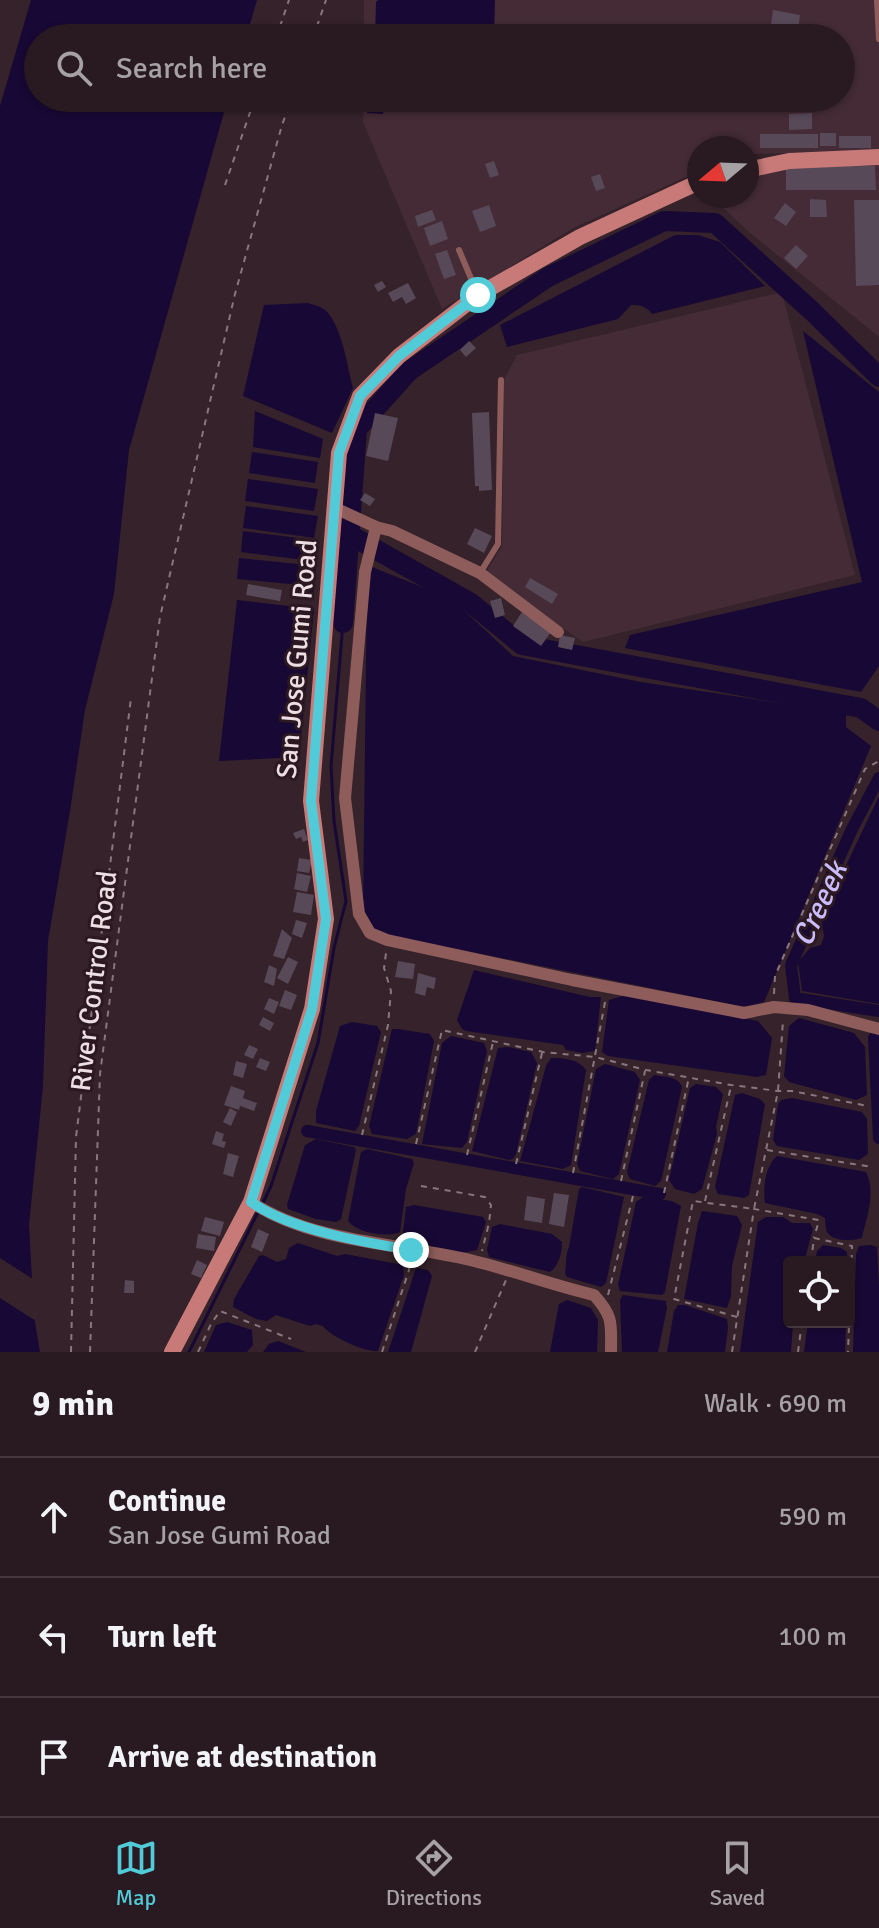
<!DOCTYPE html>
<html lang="en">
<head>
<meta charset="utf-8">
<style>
  :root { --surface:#281a20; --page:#34272d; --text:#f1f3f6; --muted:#a5a1a5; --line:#44383e; --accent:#52cbd9 }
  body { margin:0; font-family:Signika,sans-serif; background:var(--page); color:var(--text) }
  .controls { position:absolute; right:24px; bottom:24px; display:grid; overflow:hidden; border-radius:8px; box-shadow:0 2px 6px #0004 }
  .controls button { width:72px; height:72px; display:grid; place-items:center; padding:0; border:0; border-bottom:2px solid var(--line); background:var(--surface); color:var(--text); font:40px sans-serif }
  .compass { position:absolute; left:687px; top:136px; width:72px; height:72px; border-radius:50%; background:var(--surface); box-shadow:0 2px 6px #0004; rotate:251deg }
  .stop { position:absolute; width:24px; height:24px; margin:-18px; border:6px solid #52cbd9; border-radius:50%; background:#fff }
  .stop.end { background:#52cbd9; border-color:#fff; box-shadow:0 2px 8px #0008 }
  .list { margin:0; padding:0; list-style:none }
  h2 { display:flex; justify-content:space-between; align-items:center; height:104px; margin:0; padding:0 32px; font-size:34px }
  h2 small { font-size:26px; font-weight:400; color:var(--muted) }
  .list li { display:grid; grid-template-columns:52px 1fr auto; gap:24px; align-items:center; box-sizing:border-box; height:120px; padding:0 32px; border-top:2px solid var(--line) }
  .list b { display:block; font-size:30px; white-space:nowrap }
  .list p { margin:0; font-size:26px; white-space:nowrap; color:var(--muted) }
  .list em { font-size:26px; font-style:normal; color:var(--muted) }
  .icon { flex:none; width:44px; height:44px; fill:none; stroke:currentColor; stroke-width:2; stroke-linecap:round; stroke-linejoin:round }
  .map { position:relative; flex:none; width:879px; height:1352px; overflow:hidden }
  .search { position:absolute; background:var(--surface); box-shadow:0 2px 6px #0004; left:24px; right:24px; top:24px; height:88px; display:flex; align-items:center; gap:20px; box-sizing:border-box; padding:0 28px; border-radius:44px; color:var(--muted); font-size:30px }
  .sheet { height:464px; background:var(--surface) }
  nav { display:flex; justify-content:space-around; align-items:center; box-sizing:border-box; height:112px; border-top:2px solid var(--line); background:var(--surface); font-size:22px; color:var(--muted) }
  nav a { display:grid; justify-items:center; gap:4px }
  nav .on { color:var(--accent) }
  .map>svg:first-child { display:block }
  .built { fill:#442b36 }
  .water { fill:#180835 }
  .pier { fill:#35222a }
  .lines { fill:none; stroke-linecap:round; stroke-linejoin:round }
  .stream { stroke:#180835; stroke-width:3 }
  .canal { stroke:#180835; stroke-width:12 }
  .river { stroke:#180835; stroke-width:20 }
  .building { fill:#584959 }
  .path { stroke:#88777e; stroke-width:2; stroke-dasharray:6 6; stroke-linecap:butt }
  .lane { stroke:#8e5d5b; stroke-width:6 }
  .street { stroke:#8e5d5b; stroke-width:12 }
  .secondary { stroke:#c77a77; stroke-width:16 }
  .route { stroke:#52cbd9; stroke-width:10 }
  .labels { text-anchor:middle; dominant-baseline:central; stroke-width:6; stroke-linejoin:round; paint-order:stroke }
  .street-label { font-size:28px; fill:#ecdee3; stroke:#2b1820 }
  .water-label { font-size:30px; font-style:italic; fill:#c9bcfc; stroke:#2b1820 }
</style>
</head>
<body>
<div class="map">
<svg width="879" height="1352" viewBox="0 0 879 1352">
  <rect width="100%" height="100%" fill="#35222a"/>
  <!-- built -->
  <g class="built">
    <path d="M364 0H879V151L747 154V148H699V171L573 228 442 309 363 122 364 98H841V38H364Z"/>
    <path d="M879 161V337L750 233 719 204 706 198 710 196H747V181L792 162Z"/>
    <path d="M782 292 855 575 583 642 485 574 502 546 504 380 517 355Z"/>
  </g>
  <!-- water -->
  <g class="water">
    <path d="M31 0H257L246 38H38V98H228L129 450 114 594 85 710 70 811 48 941 43 1086 29 1225 34 1316 40 1352H0V106Z"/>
    <path d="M378 0H495L494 38H375L376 2Z"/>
    <path d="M368 98H493V104L384 101 383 114 367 113Z"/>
    <path d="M675 235H698L720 242 765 286 652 314C646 306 641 305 631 305L618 319 507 347 500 325Z"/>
    <path d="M308 303C314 305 320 306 325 310 342 325 347 366 353 388L332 433 243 396 264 305Z"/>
    <path d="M803 331 879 392V666L861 692 625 648 630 635 862 582Z"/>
    <path d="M255 411 323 439 320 458 253 447Z"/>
    <path d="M252 452 318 462 315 483 249 473Z"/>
    <path d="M248 479 318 489 314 511 245 501Z"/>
    <path d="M246 506 318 516 314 538 243 528Z"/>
    <path d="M243 531 315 540 313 561 241 552Z"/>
    <path d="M239 558 316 566 313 598 299 596 300 585 237 579Z"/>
    <path d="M372 567 452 599 513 656 641 682 846 713V727L871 746 764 1002 744 1007 388 935 374 929 363 911 367 581Z"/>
    <path d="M237 600 314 609 299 757 219 761Z"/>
    <path d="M879 796V1004L802 991 798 962 810 948 821 945 824 936 821 918Z"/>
    <path d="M474 970 590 997H601L595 1051 583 1053 566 1050 563 1045 466 1031 462 1029 457 1020Z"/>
    <path d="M627 995 758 1021 772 1038 766 1075 757 1077 608 1056 602 1052 609 1000Z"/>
    <path d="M799 1018 854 1033 865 1047 867 1095 856 1100 789 1082 784 1076 789 1026Z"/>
    <path d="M352 1022 377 1026 381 1032 359 1126 355 1131 316 1123V1111L340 1026Z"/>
    <path d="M392 1029H398L430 1034 434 1041 416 1134 407 1139 372 1134 369 1126Z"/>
    <path d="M451 1036 484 1043 487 1051 467 1142 462 1148 422 1144 442 1043Z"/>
    <path d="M508 1047 531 1052 537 1063 516 1154 513 1159 509 1160 472 1151 498 1048Z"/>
    <path d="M551 1058C564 1058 578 1059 586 1070L571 1165 563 1169 520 1161 546 1066Z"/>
    <path d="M605 1064 635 1072 640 1080 619 1174 613 1179 580 1171 577 1164 596 1069Z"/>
    <path d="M654 1075C665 1077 678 1076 682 1087L661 1181 655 1186 630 1179 627 1172 649 1080Z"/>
    <path d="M696 1084 716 1087 723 1094 716 1127 717 1134 702 1189 694 1194 675 1189 669 1180 690 1088Z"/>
    <path d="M742 1093 760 1099 765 1104 749 1195 744 1198 718 1194 715 1187 735 1095Z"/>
    <path d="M792 1098 862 1112 867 1119 868 1154 859 1160 777 1146 773 1140 778 1104 781 1100Z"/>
    <path d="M316 1139 354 1147 356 1150 341 1219 336 1222 316 1219 288 1209 287 1205 305 1145Z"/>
    <path d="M367 1149 412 1159 414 1163 406 1189 400 1232C386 1238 358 1233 348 1221L361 1152Z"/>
    <path d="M777 1156 866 1172C876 1193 867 1216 862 1238 853 1241 833 1242 827 1232 826 1230 825 1220 825 1218L817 1214 765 1203C763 1187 765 1167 777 1156Z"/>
    <path d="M582 1187 624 1197 606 1283 601 1287 567 1277 565 1273C567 1263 565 1256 569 1247L579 1189Z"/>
    <path d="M643 1197 672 1201 681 1206 665 1292 662 1295 620 1291 618 1285 636 1202Z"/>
    <path d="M414 1205 483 1217 486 1222 477 1250 463 1253 404 1241 403 1232 406 1207Z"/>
    <path d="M702 1211 737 1216 742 1225 732 1266 731 1296 727 1308 684 1299 698 1223Z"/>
    <path d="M766 1217H783L792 1223H810L813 1229 804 1262H789V1322H793L791 1352H740L758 1222Z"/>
    <path d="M500 1224 552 1234 562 1242C562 1253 559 1265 550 1272L489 1257 487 1250 492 1227Z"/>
    <path d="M298 1243 337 1256 345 1254 403 1265 404 1275 378 1351C364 1352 331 1337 323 1326L316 1324 310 1326 276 1315 267 1321 256 1319 233 1307 234 1299 259 1256 263 1255 277 1262 286 1259 289 1248Z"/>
    <path d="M823 1245 841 1248 847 1252V1262H815L817 1251Z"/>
    <path d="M871 1245 877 1247 879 1286V1352H853L856 1254 859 1246Z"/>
    <path d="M416 1268 428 1270 432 1276 411 1352H388Z"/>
    <path d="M623 1295 666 1301 667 1308 658 1352H622L620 1300Z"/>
    <path d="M567 1300 591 1308 598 1320 597 1352H550L559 1304Z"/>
    <path d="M678 1305H685L727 1319 728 1328 725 1352H667L674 1311Z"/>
    <path d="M227 1322 252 1330 253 1345 247 1352H204L216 1325Z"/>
    <path d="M808 1322H846L845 1352H804Z"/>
    <path d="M278 1341 306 1352H263L269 1344Z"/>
  </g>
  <!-- pier -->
  <path class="pier" d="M0 1258 36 1281 39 1323 0 1298Z"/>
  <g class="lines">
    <!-- stream -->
    <g class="stream">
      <path d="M262 1205 271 1186 318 1043 334 948 346 901 334 821 331 766 343 623"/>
      <path d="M189 1352 258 1212"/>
    </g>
    <!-- canal -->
    <g class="canal">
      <path d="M879 778 852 829 791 965 795 998 879 1011"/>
      <path d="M874 1038 879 1138"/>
      <path d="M307 1131 660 1194"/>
    </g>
    <!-- river -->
    <g class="river">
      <path d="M350 535 471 603 522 645 861 708 879 721"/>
      <path d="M343 623 357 429 409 371 548 277 664 221 715 223 813 312 879 377"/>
    </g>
  </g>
  <!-- building -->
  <g class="building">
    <path d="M773 10 800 15 797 38H760L762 24 771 25Z"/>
    <path d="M812 113V129L789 130V114Z"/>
    <rect x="820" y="133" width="16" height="13"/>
    <rect x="760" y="134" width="58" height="14"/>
    <rect x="839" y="136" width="32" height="12"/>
    <path d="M734 141 737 148H716Z"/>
    <path d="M494 161 499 175 490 178 485 164Z"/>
    <path d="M786 165 875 166 876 190H786Z"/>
    <path d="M600 174 605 188 596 191 591 177Z"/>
    <path d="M810 199 826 200 827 217H810Z"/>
    <path d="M854 200H879V285L856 286Z"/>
    <path d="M785 203 796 212 786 226 774 218Z"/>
    <path d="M489 205 496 226 480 232 472 211Z"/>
    <path d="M432 210 436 220 418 227 415 216Z"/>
    <path d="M442 221 448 239 430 246 424 228Z"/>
    <path d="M796 245 808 256 796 269 784 258Z"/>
    <path d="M447 250 456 275 444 279 435 254Z"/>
    <path d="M382 281 386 287 378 292 374 285Z"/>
    <path d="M408 283 416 298 406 304 402 297 393 302 388 293Z"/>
    <path d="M469 341 476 348 466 357 460 350Z"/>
    <path d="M489 412 492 490 479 491V486H475L472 413Z"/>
    <path d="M375 413 398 418 388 461 366 456Z"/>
    <path d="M365 493 375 499 370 506 360 500Z"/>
    <path d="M475 528 492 536 484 553 467 544Z"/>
    <path d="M530 578 558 594 552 604 525 587Z"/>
    <path d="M248 584 282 590 280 601 246 595Z"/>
    <path d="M501 598 505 615 495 618 490 601Z"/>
    <path d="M522 612 551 632 541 646 513 626Z"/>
    <path d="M560 635 575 638 572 650 558 647Z"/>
    <path d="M283 758H295L294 768 283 767Z"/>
    <path d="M304 829 308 840 303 842 301 837 296 839 293 833Z"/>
    <path d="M299 858 312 860 309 873 297 871Z"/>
    <path d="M297 873 311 876 307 892 294 889Z"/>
    <path d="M297 892 314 895 311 915 293 912Z"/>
    <path d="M296 920 307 923 302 938 292 934Z"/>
    <path d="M282 929 292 938 284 959 273 956Z"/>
    <path d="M288 957 298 962 288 984 277 978Z"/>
    <path d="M398 961 415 964 413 979 395 977Z"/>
    <path d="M269 965 277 969 274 986 264 982Z"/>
    <path d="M418 973 436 978 434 989 427 987 425 996 415 993Z"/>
    <path d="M285 990 297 995 291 1010 279 1006Z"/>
    <path d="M269 998 279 1002 274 1014 264 1009Z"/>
    <path d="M263 1017 274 1023 270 1031 259 1025Z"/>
    <path d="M249 1045 258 1049 253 1059 244 1055Z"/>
    <path d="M260 1058 270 1062 266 1071 256 1067Z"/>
    <path d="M236 1061 247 1064 243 1078 233 1075Z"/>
    <path d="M231 1086 245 1091 243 1098 257 1103 254 1111 240 1106 239 1110 224 1105Z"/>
    <path d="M230 1108 237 1112 231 1126 223 1122Z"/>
    <path d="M216 1131 224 1134 222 1141 226 1142 224 1148 212 1144Z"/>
    <path d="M228 1153 239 1156 233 1177 223 1174Z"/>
    <path d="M554 1193 569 1195 564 1227 549 1224Z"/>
    <path d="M527 1196 545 1199 542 1223 524 1220Z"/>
    <path d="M205 1217 224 1222 220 1236 201 1231Z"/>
    <path d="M258 1229 269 1234 262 1252 251 1247Z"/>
    <path d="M198 1234 216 1237 214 1251 196 1248Z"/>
    <path d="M197 1260 207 1265 201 1278 191 1274Z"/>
    <path d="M125 1280 134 1281V1293H124Z"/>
  </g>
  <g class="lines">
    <!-- path -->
    <g class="path">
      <path d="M276 38 289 0"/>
      <path d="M313 38 326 0"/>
      <path d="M225 185 255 98"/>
      <path d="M774 994 775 976 865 769 879 761"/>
      <path d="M362 1135 388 1025 391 991 384 968 386 953"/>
      <path d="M416 1144 442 1030 543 1052 595 1057 646 1070 731 1085 778 1091H792L868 1106"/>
      <path d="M767 1150 872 1167"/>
      <path d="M467 1155 493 1042"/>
      <path d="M516 1164 542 1053"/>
      <path d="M573 1173 606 997"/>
      <path d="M621 1181 645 1071"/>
      <path d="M421 1186 485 1197 491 1205 489 1223 482 1251"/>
      <path d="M664 1193 689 1077"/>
      <path d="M705 1201 731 1086"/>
      <path d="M811 1262 814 1238 852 1246 848 1352"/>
      <path d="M608 1295 633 1196"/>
      <path d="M737 1317 674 1299 693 1201 754 1209 778 1091 783 1021"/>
      <path d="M71 1352 76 1137 131 698"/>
      <path d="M90 1352 100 1074 160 617 235 294 282 125 292 98"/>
      <path d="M198 1352 211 1324 220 1311 291 1339"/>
      <path d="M382 1352 409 1270 410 1259"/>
      <path d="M475 1352 506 1280"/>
      <path d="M732 1352 754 1209 819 1220 814 1238"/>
      <path d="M798 1352 802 1322"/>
    </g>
    <!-- lane -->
    <g class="lane">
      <path d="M877 0 879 39"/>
      <path d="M459 250 478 295"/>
      <path d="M480 573 498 544 501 380"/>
    </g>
    <!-- street -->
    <g class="street">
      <path d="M335 508 376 527 392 531 480 573 558 632"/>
      <path d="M376 527 365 572 345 798 359 914 370 933 387 940 572 980 744 1013 774 1007 808 1010 879 1029"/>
      <path d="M251 1202C313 1243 399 1243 470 1260 512 1270 552 1285 594 1295 614 1317 611 1324 611 1352"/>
    </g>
    <!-- secondary -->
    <g class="secondary">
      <path d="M747 170 789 161 879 157"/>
      <path d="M172 1352 251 1202 312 1009 326 919 311 801 339 453 360 396 399 356 478 295 580 237 699 182"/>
    </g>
  </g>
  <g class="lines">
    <!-- route -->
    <path class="route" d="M411 1250C362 1242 291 1230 251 1202L312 1009 326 919 311 801 339 453 360 396 399 356 478 295"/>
  </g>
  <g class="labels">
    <!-- street labels -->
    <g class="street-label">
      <text transform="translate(297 659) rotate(-85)">San Jose Gumi Road</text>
      <text transform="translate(94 981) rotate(-83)">River Control Road</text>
    </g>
    <!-- water labels -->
    <g class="water-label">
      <text transform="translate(820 904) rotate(-65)">Creeek</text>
    </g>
  </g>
</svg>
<div class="controls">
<button><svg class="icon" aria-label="locate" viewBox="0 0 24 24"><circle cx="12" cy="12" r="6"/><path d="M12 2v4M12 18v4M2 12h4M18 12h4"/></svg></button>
</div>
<svg class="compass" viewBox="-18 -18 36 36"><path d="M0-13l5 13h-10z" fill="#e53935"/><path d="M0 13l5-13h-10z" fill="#a5a1a5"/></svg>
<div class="stop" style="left:478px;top:295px"></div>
<div class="stop end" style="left:411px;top:1250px"></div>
<div class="search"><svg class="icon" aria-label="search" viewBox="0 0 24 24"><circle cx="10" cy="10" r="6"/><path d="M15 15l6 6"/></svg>Search here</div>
</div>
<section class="sheet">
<h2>9 min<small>Walk · 690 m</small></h2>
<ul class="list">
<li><svg class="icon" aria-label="ahead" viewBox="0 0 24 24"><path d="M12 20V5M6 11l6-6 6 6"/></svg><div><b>Continue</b><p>San Jose Gumi Road</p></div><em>590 m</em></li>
<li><svg class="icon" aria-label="left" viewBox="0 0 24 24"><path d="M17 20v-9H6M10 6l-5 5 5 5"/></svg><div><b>Turn left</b></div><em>100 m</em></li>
<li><svg class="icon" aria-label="arrive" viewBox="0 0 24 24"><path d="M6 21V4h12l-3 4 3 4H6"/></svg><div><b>Arrive at destination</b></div></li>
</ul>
</section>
<nav>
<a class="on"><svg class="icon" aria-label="map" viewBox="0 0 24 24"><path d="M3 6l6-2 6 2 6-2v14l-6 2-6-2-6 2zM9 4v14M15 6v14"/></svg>Map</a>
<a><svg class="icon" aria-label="directions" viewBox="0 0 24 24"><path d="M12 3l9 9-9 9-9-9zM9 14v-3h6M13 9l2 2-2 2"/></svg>Directions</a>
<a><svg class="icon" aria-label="saved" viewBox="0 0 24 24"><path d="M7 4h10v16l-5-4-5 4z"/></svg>Saved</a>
</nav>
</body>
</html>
